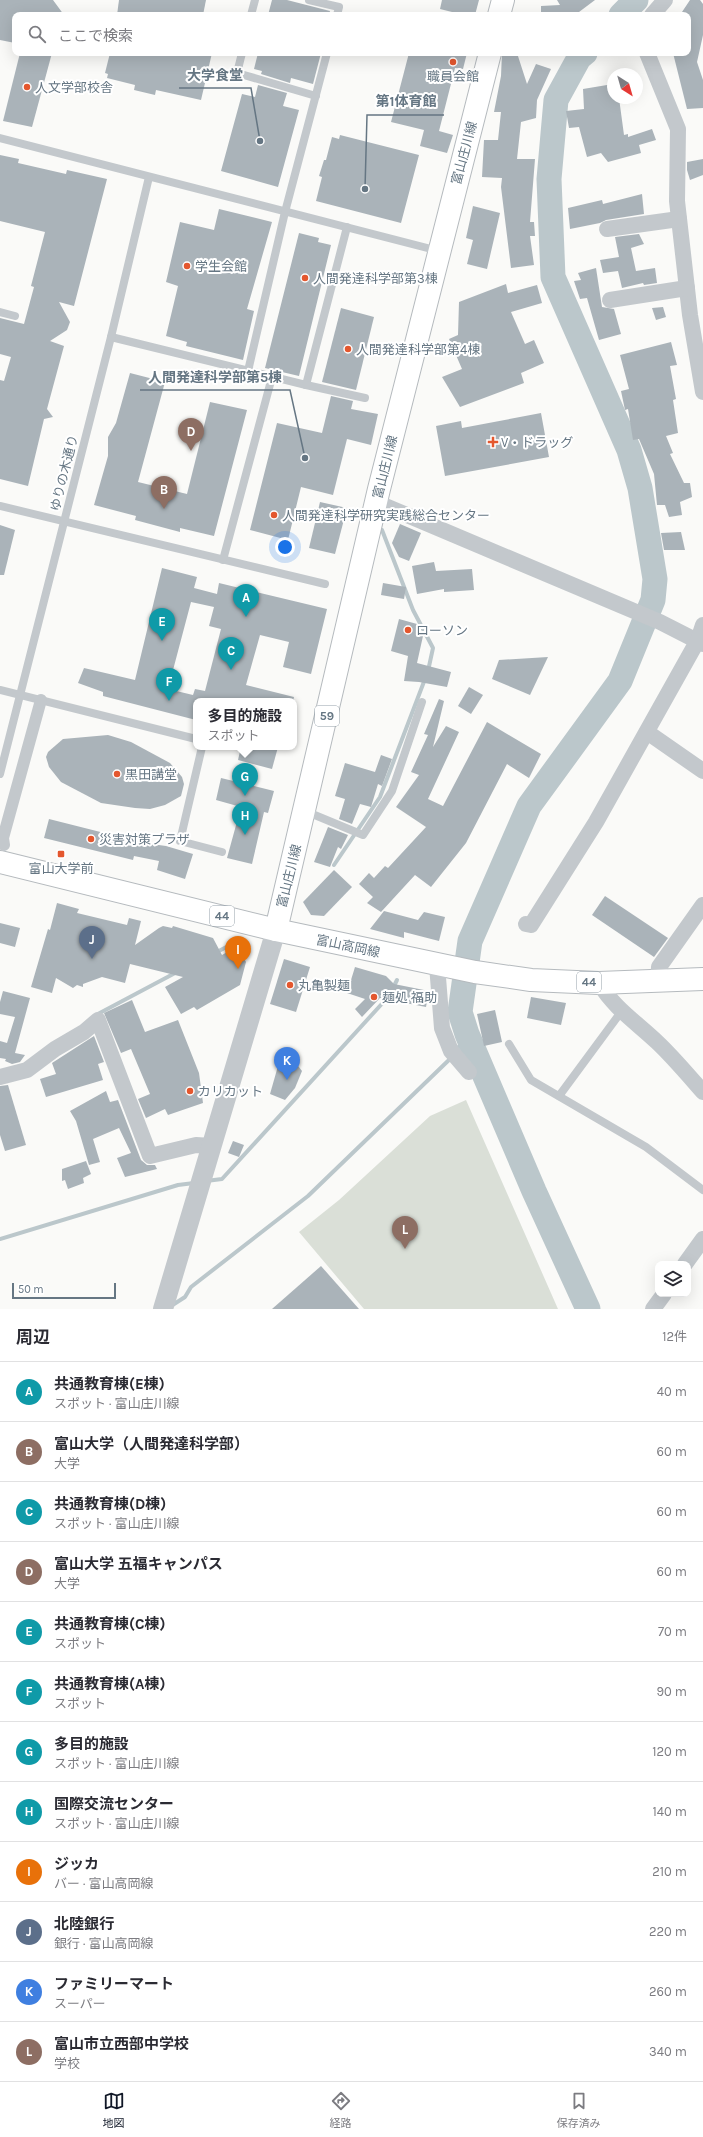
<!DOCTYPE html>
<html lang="ja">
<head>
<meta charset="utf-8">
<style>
  :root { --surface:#fff; --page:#f2f2f3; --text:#2b2b33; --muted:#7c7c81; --line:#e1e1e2; --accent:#111827 }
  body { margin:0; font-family:Karla,"Noto Sans JP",sans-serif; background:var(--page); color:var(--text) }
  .controls { position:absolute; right:12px; bottom:12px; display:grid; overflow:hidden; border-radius:8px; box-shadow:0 4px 16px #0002 }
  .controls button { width:36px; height:36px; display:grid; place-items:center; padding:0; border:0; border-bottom:1px solid var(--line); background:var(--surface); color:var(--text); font:20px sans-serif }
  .compass { position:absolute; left:607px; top:68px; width:36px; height:36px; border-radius:50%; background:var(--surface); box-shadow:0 4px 16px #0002; rotate:143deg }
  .scale { position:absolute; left:12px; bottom:10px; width:104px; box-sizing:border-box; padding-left:4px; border:2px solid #657683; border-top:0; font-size:11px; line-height:14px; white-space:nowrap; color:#657683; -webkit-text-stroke:3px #fff; paint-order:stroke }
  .you { position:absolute; left:285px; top:547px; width:14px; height:14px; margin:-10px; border:3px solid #fff; border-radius:50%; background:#1a73e8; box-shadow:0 0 0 6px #1a73e833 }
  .badge { display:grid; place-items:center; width:26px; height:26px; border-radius:50%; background:var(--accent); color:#fff; font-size:13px; font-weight:700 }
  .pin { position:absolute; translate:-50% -33px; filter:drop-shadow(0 1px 2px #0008) }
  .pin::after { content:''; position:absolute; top:21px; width:14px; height:12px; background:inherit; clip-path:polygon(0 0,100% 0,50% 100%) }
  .popup { position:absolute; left:193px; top:698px; width:104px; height:52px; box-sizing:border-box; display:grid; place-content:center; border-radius:8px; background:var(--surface); filter:drop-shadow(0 1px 3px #0005); font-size:13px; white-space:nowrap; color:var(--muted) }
  .popup b { font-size:15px; color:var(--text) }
  .popup::after { content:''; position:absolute; left:50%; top:100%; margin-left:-8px; border:8px solid transparent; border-top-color:var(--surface) }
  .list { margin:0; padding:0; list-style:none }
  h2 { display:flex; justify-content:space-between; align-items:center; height:52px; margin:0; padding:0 16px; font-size:17px }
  h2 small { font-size:13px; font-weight:400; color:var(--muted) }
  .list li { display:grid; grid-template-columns:26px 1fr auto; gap:12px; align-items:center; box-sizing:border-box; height:60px; padding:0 16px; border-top:1px solid var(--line) }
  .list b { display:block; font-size:15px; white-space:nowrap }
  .list p { margin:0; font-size:13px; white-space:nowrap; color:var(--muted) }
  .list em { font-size:13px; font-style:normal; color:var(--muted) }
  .icon { flex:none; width:22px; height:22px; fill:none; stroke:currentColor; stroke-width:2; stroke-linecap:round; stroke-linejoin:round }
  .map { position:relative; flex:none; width:703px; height:1309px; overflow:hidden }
  .search { position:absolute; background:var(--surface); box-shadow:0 4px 16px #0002; left:12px; right:12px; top:12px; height:44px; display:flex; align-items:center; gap:10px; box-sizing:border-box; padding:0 14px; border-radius:8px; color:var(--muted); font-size:15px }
  .sheet { height:772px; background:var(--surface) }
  nav { display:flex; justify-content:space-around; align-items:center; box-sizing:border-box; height:56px; border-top:1px solid var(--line); background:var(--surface); font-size:11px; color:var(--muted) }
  nav a { display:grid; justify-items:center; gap:2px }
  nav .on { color:var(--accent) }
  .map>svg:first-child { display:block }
  .grass { fill:#dadfd7 }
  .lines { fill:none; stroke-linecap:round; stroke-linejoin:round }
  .stream { stroke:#bbc7cb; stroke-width:4 }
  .river { stroke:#bbc7cb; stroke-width:25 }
  .building { fill:#aab3b9; fill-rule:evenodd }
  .primary-casing { stroke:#b5babe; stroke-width:24 }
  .service { stroke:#c3c8cc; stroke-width:8 }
  .pedestrian { stroke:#c3c8cc; stroke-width:12 }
  .minor { stroke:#c3c8cc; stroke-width:16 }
  .tertiary { stroke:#c3c8cc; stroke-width:20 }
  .primary { stroke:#fff; stroke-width:22 }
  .poi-dot { fill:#e4572e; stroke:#fff; stroke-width:1.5 }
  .labels { text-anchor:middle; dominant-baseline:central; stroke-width:4; stroke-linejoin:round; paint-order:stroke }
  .shield { fill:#fff; stroke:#939fa8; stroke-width:1 }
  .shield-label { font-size:12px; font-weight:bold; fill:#657683 }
  .poi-label { font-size:13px; fill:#657683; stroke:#fff; text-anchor:start }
  .street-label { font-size:13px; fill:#657683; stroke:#fff }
  .leader { fill:none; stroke:#657683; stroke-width:1.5 }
  .callout-dot { fill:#657683; stroke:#fff; stroke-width:1.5 }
  .callout-label { font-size:14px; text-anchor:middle; font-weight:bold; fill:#657683; stroke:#fff; stroke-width:4; stroke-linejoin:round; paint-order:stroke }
</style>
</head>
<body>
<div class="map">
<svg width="703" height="1309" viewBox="0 0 703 1309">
  <rect width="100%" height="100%" fill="#fafaf8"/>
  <!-- grass -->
  <path class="grass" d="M466 1100 558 1309H364L299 1232 339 1200 430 1116Z"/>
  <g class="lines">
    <!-- stream -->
    <g class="stream">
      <path d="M382 530 413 610 433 648 428 671"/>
      <path d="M334 865 380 797 425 679"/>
      <path d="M215 953 234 943"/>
      <path d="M393 988 397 980"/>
      <path d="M96 1015 177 972"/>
      <path d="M456 1051 467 1034"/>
      <path d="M206 1181 222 1179 389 996"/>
      <path d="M0 1239 178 1185 194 1183"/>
      <path d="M171 1306 185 1297 191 1287 308 1196 451 1058"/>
    </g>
    <!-- river -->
    <g class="river">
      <path d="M621 15 636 0"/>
      <path d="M585 53 579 58 556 100 549 179 553 277 629 450 640 488 655 579 653 600 620 681 529 806 470 941 460 1012 467 1034 534 1191 588 1309"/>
    </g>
  </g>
  <!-- building -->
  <g class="building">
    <path d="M0 0H53L64 15H15V43L0 40Z"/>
    <path d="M119 0H206L203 15H117Z"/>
    <path d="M272 0H287L330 11 329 15H268Z"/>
    <path d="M442 0H479L475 15H464L440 9Z"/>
    <path d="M557 0H595L575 15H541V6L560 5Z"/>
    <path d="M690 0H700L703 4V35L697 62 703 80V108L687 109 673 53H688V15H680Z"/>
    <path d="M20 53H52L32 127 3 121Z"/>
    <path d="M110 53H212L201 100 156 90 155 95 134 90 135 85 107 78 108 74 105 73Z"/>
    <path d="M258 53H321L313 84 291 78 290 83 261 74 262 71 254 69Z"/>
    <path d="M409 53H467L463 69 455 68 439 131 453 135 447 153 420 146 424 130 391 122Z"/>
    <path d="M502 53H517L527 84 536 64 551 69 537 100 536 118 521 122 517 159H535L530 222H534L535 236H530L534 265 511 268 501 187 502 178 482 177 484 140H498L501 112H494L501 76Z"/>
    <path d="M613 84V98H619L624 135 628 134V137L652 129 656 140 639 145 641 153 608 162 601 153 587 157 579 127 569 128 566 111 584 109 583 89Z"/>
    <path d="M258 85 287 93 283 106 299 110 278 187 221 171 242 94 255 97Z"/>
    <path d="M340 135 419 155 401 223 316 201 322 177 319 176 324 160H326L332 137 339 139Z"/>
    <path d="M0 155 19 159 18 163 66 174 67 170 107 179 74 306 59 302 70 322 67 330 50 341 64 346 47 409 53 417 44 419 28 486 0 479V380L4 381 11 357 0 354V318L24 324 34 287 31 286 45 232 0 221Z"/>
    <path d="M703 159V175L690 180 687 170V162Z"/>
    <path d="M642 194 644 214 606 220 600 223 570 229 568 208 602 200 603 204Z"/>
    <path d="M473 206 500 213 487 269 467 264 473 240 466 238Z"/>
    <path d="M219 209 272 222 247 309 254 311 243 360 186 346 187 342 166 336 178 286 166 282 180 222 214 230Z"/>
    <path d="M299 233 319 238 318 242 331 245 299 376 265 368Z"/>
    <path d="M639 234 644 244 631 248 636 271 655 268 657 283 644 285 643 283 622 288 618 271 603 273 600 260 619 257 615 237Z"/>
    <path d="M596 268 602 307 614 309 621 334 599 340 587 298 580 299 574 281 581 280 578 273Z"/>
    <path d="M506 284 508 293 537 285 542 303 511 312 525 344 534 340 544 363 521 373 524 383 460 407 442 377 462 369 449 339 458 335 459 302Z"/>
    <path d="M663 307 666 317 656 320 652 308Z"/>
    <path d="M341 308 374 317 356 390 322 382Z"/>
    <path d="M671 342 677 365 670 366 676 399 673 400 678 433 666 436 673 453 670 454 684 483H690L692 497 680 502 682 515 669 517 665 505H657L654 474 639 439 633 440 628 409 625 410 621 391 629 389 620 355Z"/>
    <path d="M130 373 165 382 138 482 187 494 210 402 247 410 214 536 180 528V532L135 520 136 516 94 505 108 456V437L116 423Z"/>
    <path d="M331 396 353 401 351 409 378 414 371 445 347 439 333 495 301 487 288 540 250 530 277 423 322 433Z"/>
    <path d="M541 413 549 457 445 476 436 426 461 421 462 428Z"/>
    <path d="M320 502 347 508 335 554 309 548Z"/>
    <path d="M400 524 421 533 409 561 399 557 392 543Z"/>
    <path d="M0 525 15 530 4 575H0Z"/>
    <path d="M681 532 685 550H664L661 533Z"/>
    <path d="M434 562 436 571 472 569 474 590 444 592V589L417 594 412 566Z"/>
    <path d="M162 568 197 577 194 588 217 594 219 583 327 609 311 674 283 667 289 642 260 635 246 685 294 697 293 701H196V720L103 696V692L78 683 84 668 135 680ZM191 602 214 607 209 626 221 629 205 691 195 689 193 695 168 689Z"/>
    <path d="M383 583 406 587 404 599 381 595Z"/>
    <path d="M399 619 417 624 423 636 417 663 451 672 447 687 419 682 404 681 408 656 391 651Z"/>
    <path d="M548 657 530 695 492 679 499 660Z"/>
    <path d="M469 687 483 695 471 714 458 706Z"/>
    <path d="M439 699 444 701 433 747 446 726 459 732 428 799 443 806 487 722 541 754 529 778 507 764 466 843 431 887 415 875 381 912 367 903 373 897 359 884 369 873 374 878 385 866 388 868 426 827 396 807 419 775 411 772 428 735 424 734Z"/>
    <path d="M108 735 131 742 170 763 182 777 184 784 181 796 165 805 150 809 135 808 101 803 61 782 49 767 46 757 48 752 63 739Z"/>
    <path d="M241 747H278L272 769 238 760Z"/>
    <path d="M381 755 392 759 382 786 378 784 371 807 360 804 352 824 339 819 345 799 335 796 345 763 375 772Z"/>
    <path d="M221 778 274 791 268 813 264 812 252 864 227 858 241 807 216 800Z"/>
    <path d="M49 819 144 843 166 846 193 854 185 879 157 870 159 861 134 856 133 860 44 838Z"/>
    <path d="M328 827 348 835 341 849 338 847 330 867 314 862Z"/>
    <path d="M334 870 352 887 324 916 311 915 303 902Z"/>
    <path d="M605 896 668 938 654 957 592 915Z"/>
    <path d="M57 903 79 909 77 913 127 925 129 918 141 921 135 945 159 928 163 926 172 928 173 926 213 938 222 955 241 944 248 954 243 957 246 962 240 985 197 1010 194 1007 181 1014 165 987 183 977 130 964 125 983 102 977 83 984V987L77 985 73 988 56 978 52 993 31 987 48 929 50 930Z"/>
    <path d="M384 911 418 920 424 912 445 917 439 941 404 932V938L370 929Z"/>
    <path d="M0 923 20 928 15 947 0 943Z"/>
    <path d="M284 959 310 967 296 1012 270 1004Z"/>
    <path d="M355 967 386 976 394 984 429 991 426 1007 380 998 362 1017 355 1009 365 999 347 993Z"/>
    <path d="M3 991 30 998 15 1053 25 1055 20 1062 12 1064 5 1061 6 1059 0 1058V1041L7 1043 15 1017 0 1014V1002Z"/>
    <path d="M531 997 566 1003 561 1025 527 1018Z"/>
    <path d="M132 1000 145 1032 178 1020 199 1073 203 1103 168 1115 165 1109 146 1118 138 1099 150 1094 131 1049 121 1053 104 1013Z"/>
    <path d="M495 1010 502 1042 484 1046 477 1014Z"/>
    <path d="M94 1036 104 1062 98 1064 103 1080 46 1097 40 1079 56 1074 52 1063Z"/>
    <path d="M280 1059 295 1062 302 1071 295 1088 285 1100 270 1094Z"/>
    <path d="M8 1085 26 1145 5 1151 0 1135V1086Z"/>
    <path d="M106 1091 110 1102 118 1100 141 1160 147 1165H155L157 1169 125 1177 117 1158 131 1153 119 1128 93 1139 100 1162 89 1165 76 1121 70 1111Z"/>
    <path d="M233 1141 244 1145 239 1157 228 1153Z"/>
    <path d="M86 1161 91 1174 83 1178 84 1183 68 1189 65 1180 62 1181V1169Z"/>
    <path d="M321 1266 359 1309H272Z"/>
  </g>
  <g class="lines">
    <!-- primary casing -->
    <g class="primary-casing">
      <g id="primary">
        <path d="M499 15 503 0"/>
        <path d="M0 862 276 930 475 972 531 980 599 983 703 979"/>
        <path d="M276 930 379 489 490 53"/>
      </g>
    </g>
    <!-- service -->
    <g class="service">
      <path d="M309 0 339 7 337 15"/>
      <path d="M251 15 255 0"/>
      <path d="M242 53 237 73 316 96"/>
      <path d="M0 138 439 251"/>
      <path d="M0 312 15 316"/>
      <path d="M111 337 306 385 347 227"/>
      <path d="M248 371 285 212 327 53"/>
      <path d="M306 385 365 398"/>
      <path d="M0 506 325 584"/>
      <path d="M223 560 272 377"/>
      <path d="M0 690 196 739"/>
      <path d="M202 747 180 841 222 852"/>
      <path d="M0 774 111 337 149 177"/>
      <path d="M305 811 363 835 392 791 422 702"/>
      <path d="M509 1044 531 1080 646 1147 703 1190"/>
      <path d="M559 1096 621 1012"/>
    </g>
    <!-- pedestrian -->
    <path class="pedestrian" d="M4 845 3 838 41 700"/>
    <!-- minor -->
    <g class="minor">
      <path d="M652 15 665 0"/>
      <path d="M647 53 678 129 677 201 690 315 703 392"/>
      <path d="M607 229 679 219"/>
      <path d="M610 300 687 288"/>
      <path d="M376 502 660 622 703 644"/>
      <path d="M647 732 703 771"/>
      <path d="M526 924 531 925 596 822 698 640 703 625"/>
      <path d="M437 965 442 1028 451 1051 469 1072"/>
      <path d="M658 981 659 967 703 905"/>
      <path d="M599 983C614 1008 636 1022 657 1042 673 1057 688 1075 703 1092"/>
      <path d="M0 1077 27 1070 55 1049 84 1032 98 1020 150 1156 196 1145 211 1146"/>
      <path d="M685 1264 703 1239"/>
      <path d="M653 1309 664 1294"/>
    </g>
    <!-- tertiary -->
    <path class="tertiary" d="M163 1309 276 930"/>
    <!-- primary -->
    <use href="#primary" class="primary"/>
  </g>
  <!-- markers -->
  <g class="poi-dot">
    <circle cx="453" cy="62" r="4"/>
    <circle cx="27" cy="87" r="4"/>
    <circle cx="187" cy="266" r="4"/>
    <circle cx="305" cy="278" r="4"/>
    <circle cx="348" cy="349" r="4"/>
    <path d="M491 436h4v4h4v4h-4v4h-4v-4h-4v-4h4z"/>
    <circle cx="274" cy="515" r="4"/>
    <circle cx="408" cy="630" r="4"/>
    <circle cx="117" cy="774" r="4"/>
    <circle cx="91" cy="839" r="4"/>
    <rect x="57" y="850" width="8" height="8" rx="2"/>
    <circle cx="290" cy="985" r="4"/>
    <circle cx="374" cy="997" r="4"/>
    <circle cx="190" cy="1091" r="4"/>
  </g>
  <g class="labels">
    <!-- shield labels -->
    <g class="shield">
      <rect x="315" y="706" width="24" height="20" rx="3"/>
      <rect x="210" y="906" width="24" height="20" rx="3"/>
      <rect x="577" y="972" width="24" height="20" rx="3"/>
    </g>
    <g class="shield-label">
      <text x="327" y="716">59</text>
      <text x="222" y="916">44</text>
      <text x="589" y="982">44</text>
    </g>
    <!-- poi labels -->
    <g class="poi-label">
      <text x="453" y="76" text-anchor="middle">職員会館</text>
      <text x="35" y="87">人文学部校舎</text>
      <text x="195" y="266">学生会館</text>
      <text x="313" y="278">人間発達科学部第3棟</text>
      <text x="356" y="349">人間発達科学部第4棟</text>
      <text x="501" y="442">V・ドラッグ</text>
      <text x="282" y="515">人間発達科学研究実践総合センター</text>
      <text x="416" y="630">ローソン</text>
      <text x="125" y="774">黒田講堂</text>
      <text x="99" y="839">災害対策プラザ</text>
      <text x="61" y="868" text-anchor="middle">富山大学前</text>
      <text x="298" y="985">丸亀製麺</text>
      <text x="382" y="997">麺処 福助</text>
      <text x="198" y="1091">カリカット</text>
    </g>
    <!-- street labels -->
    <g class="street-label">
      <text transform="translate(464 153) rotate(-75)">富山庄川線</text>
      <text transform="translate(385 467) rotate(-76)">富山庄川線</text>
      <text transform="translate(64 473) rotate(-76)">ゆりの木通り</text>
      <text transform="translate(289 876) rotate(-76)">富山庄川線</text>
      <text transform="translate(348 946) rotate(12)">富山高岡線</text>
    </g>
  </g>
  <!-- callouts -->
  <path class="leader" d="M260 141L251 88H179M365 189L367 115H444M305 458L290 390H140"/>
  <g class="callout-dot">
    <circle cx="260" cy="141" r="4"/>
    <circle cx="365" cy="189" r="4"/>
    <circle cx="305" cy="458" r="4"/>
  </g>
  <g class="callout-label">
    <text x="215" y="80">大学食堂</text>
    <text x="406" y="106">第1体育館</text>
    <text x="215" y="382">人間発達科学部第5棟</text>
  </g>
</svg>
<div class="controls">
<button><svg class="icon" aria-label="layers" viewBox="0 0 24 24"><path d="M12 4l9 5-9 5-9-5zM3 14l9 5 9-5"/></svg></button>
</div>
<svg class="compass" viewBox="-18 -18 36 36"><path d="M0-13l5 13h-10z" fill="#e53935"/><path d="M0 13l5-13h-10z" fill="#7c7c81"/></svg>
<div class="scale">50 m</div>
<div class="you"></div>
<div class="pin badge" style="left:246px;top:617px;background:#0f9aa8">A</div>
<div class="pin badge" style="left:164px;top:509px;background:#8d6e63">B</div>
<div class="pin badge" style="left:231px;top:670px;background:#0f9aa8">C</div>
<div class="pin badge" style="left:191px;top:451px;background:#8d6e63">D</div>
<div class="pin badge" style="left:162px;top:641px;background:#0f9aa8">E</div>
<div class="pin badge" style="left:169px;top:701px;background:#0f9aa8">F</div>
<div class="pin badge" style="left:245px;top:796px;background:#0f9aa8">G</div>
<div class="popup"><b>多目的施設</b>スポット</div>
<div class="pin badge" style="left:245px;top:835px;background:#0f9aa8">H</div>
<div class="pin badge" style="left:238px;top:969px;background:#e8710a">I</div>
<div class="pin badge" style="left:92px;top:959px;background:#5c6f8a">J</div>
<div class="pin badge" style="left:287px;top:1080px;background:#3f7fe0">K</div>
<div class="pin badge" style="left:405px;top:1249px;background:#8d6e63">L</div>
<div class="search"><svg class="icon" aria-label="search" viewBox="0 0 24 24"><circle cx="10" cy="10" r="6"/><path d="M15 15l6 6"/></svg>ここで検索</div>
</div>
<section class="sheet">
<h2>周辺<small>12件</small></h2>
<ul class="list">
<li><span class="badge" style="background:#0f9aa8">A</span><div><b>共通教育棟(E棟)</b><p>スポット · 富山庄川線</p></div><em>40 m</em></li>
<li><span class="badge" style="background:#8d6e63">B</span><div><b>富山大学（人間発達科学部）</b><p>大学</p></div><em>60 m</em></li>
<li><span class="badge" style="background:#0f9aa8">C</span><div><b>共通教育棟(D棟)</b><p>スポット · 富山庄川線</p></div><em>60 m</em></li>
<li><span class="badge" style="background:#8d6e63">D</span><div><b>富山大学 五福キャンパス</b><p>大学</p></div><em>60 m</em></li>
<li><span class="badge" style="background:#0f9aa8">E</span><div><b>共通教育棟(C棟)</b><p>スポット</p></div><em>70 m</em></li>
<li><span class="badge" style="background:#0f9aa8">F</span><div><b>共通教育棟(A棟)</b><p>スポット</p></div><em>90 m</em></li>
<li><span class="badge" style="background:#0f9aa8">G</span><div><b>多目的施設</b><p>スポット · 富山庄川線</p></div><em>120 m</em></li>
<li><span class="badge" style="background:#0f9aa8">H</span><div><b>国際交流センター</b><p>スポット · 富山庄川線</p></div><em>140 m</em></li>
<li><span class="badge" style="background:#e8710a">I</span><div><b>ジッカ</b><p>バー · 富山高岡線</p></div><em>210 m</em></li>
<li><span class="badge" style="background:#5c6f8a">J</span><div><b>北陸銀行</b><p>銀行 · 富山高岡線</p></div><em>220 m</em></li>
<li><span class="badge" style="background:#3f7fe0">K</span><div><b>ファミリーマート</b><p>スーパー</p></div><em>260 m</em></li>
<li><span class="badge" style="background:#8d6e63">L</span><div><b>富山市立西部中学校</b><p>学校</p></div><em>340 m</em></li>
</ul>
</section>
<nav>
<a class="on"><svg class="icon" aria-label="map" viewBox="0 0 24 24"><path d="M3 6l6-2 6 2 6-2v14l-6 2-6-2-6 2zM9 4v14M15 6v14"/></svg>地図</a>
<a><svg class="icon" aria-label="directions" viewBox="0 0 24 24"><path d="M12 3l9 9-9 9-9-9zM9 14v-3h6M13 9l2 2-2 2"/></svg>経路</a>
<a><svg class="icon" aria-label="saved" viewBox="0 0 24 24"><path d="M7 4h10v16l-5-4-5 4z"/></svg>保存済み</a>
</nav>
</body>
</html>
